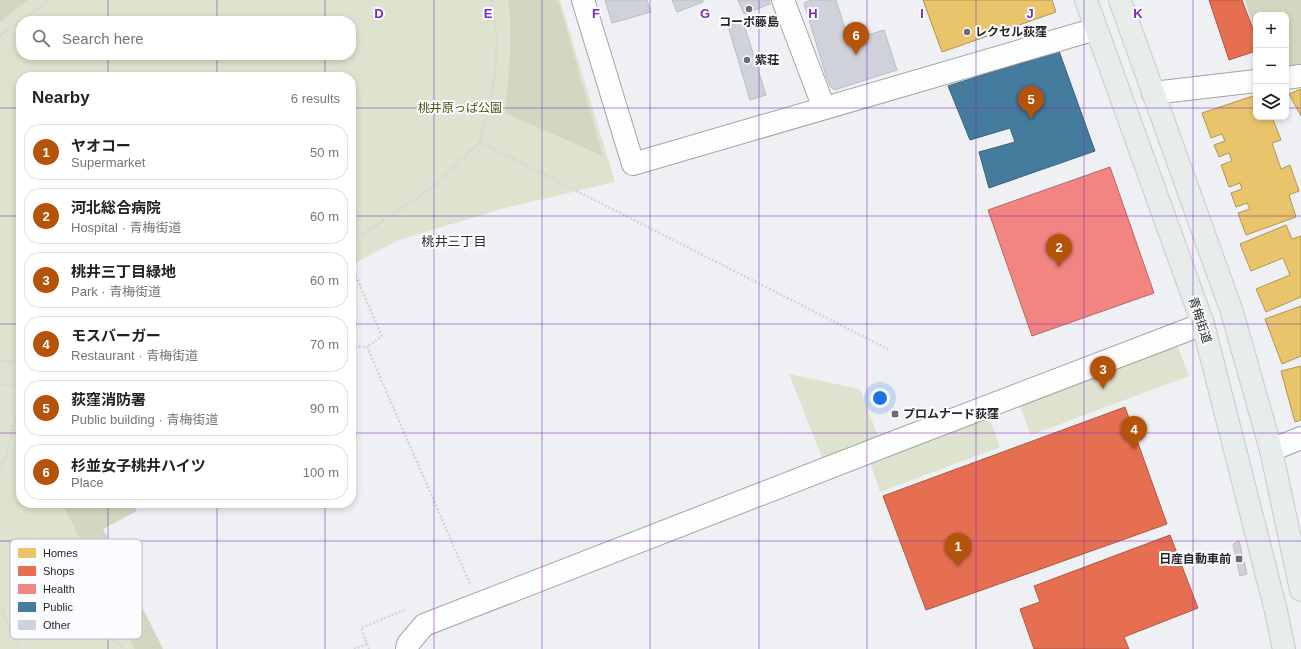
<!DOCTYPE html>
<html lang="en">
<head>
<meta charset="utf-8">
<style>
  :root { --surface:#fff; --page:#f2f2f2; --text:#222; --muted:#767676; --line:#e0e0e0; --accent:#b45309 }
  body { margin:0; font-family:Helvetica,"Noto Sans JP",sans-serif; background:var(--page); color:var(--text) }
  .controls { position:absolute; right:12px; top:12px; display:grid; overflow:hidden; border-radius:8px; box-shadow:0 2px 6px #0003 }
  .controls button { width:36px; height:36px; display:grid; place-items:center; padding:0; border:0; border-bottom:1px solid var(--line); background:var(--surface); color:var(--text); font:20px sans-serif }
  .you { position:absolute; left:880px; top:398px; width:14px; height:14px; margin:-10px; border:3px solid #fff; border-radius:50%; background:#1a73e8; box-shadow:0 0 0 6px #1a73e833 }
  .badge { display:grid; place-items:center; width:26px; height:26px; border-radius:50%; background:var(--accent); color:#fff; font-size:13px; font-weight:700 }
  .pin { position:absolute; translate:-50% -33px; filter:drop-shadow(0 1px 2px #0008) }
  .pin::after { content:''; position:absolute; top:21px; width:14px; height:12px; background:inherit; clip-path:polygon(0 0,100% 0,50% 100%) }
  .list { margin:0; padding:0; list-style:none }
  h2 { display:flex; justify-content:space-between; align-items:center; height:52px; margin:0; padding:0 16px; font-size:17px }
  h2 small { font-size:13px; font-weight:400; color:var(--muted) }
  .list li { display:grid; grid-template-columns:26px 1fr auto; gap:12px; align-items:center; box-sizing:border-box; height:56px; margin:0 8px 8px; padding:0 8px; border:1px solid var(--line); border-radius:16px }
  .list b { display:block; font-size:15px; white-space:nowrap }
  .list p { margin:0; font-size:13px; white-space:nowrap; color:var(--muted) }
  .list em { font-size:13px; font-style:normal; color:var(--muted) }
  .icon { flex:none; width:22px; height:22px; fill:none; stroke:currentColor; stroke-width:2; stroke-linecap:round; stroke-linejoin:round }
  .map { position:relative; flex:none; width:1301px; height:649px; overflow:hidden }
  .search { position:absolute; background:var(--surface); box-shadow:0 2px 6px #0003; left:16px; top:16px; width:340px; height:44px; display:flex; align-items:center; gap:10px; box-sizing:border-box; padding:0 14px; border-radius:16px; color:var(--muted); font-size:15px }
  .panel { position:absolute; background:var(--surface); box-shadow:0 2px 6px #0003; left:16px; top:72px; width:340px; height:436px; border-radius:16px }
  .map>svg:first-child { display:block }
  .green { fill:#dee3d0; fill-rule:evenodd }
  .forest { fill:#d2d7c2 }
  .homes { fill:#e9c46a; stroke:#af9556 }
  .shops { fill:#e76f51; stroke:#ad5945 }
  .health { fill:#f28482; stroke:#b56867 }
  .public { fill:#457b9d; stroke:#3c627a }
  .building { fill:#cfd2da; stroke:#bcbdc0 }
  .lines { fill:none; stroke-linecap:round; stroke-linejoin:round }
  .minor-casing { stroke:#a3a4a6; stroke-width:24 }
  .tertiary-casing { stroke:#a3a4a6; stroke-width:24 }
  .primary-casing { stroke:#c9cacc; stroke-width:24 }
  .path { stroke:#d4d5d5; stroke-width:2.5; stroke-dasharray:2 2; stroke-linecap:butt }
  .minor { stroke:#fcfdfd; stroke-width:22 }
  .tertiary { stroke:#fcfdfd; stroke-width:22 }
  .primary { stroke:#e7edea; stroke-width:22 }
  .grid { fill:none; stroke:#7b2cbf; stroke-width:1; stroke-opacity:0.55 }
  .poi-dot { fill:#6d6d70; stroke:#fbfcff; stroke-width:1.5 }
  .labels { text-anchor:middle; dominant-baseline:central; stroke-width:4; stroke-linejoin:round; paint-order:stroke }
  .poi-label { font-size:12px; font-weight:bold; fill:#272729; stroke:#fbfcff; text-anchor:start }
  .park-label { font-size:12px; fill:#4c5515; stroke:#fbfcff }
  .street-label { font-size:12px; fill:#272729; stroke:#fbfcff }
  .neighbourhood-label { font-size:13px; fill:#2c2d31; stroke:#fbfcff }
  .key { fill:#fbfcff; stroke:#bbbcbf; stroke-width:1 }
  .key-label { font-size:11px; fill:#272729 }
  .grid-label { font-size:13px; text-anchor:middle; font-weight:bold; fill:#7b2cbf; stroke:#fbfcff; stroke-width:4; stroke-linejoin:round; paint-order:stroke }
</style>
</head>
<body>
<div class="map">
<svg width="1301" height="649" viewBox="0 0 1301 649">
  <rect width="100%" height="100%" fill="#eef0f3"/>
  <!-- green -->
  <g class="green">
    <path d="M0 0H560L615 182 501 209 399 240 351 265V77H21V503H66L144 649H0ZM21 21H351V55H21Z"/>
    <path d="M1176 342 1189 376 1031 435 1018 401Z"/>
    <path d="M789 374 860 389 879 439 823 460Z"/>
    <path d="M988 415 1000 447 880 492 869 459Z"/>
  </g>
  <!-- forest -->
  <g class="forest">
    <path d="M0 0H28L0 22Z"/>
    <path d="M508 0H558L603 156 505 113C508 78 514 35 508 0Z"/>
    <path d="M1245 0H1301V68L1286 70V15H1256V39Z"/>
    <path d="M62 503H133L137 511 103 529 163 649H135Z"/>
  </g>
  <!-- homes -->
  <g class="homes">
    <path d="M923 0H1052L1056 12 942 52Z"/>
    <path d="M1301 89V116L1289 94Z"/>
    <path d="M1256 95V117H1272L1281 140 1272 143 1281 169 1290 165 1299 191 1289 195 1296 217 1246 235 1238 213 1250 209 1247 203 1236 207 1231 193 1242 189 1240 183 1229 187 1221 165 1232 161 1229 153 1219 157 1214 145 1225 141 1222 134 1211 138 1202 113Z"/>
    <path d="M1286 225 1292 239 1301 236V297L1266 312 1256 289 1290 275 1283 258 1251 271 1240 244Z"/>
    <path d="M1301 306V356L1282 364 1265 319Z"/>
    <path d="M1301 366V420L1295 422 1281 371Z"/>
  </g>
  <!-- shops -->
  <g class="shops">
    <path d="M1209 0H1242L1256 37V51L1229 60Z"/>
    <path d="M1125 407 1167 524 926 610 883 496Z"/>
    <path d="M1170 535 1198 608 1124 637 1129 649H1034L1020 609 1040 602 1034 586Z"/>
  </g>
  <!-- health -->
  <path class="health" d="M1110 167 1154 293 1032 336 988 210Z"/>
  <!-- public -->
  <path class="public" d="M1059 51 1095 151 989 188 979 152 1015 142 1010 128 970 140 948 86Z"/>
  <!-- building -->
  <g class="building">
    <path d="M605 0H647L651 12 612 23Z"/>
    <path d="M672 0H703V2L677 12Z"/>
    <path d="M738 0H769L770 4 744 14Z"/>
    <path d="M811 0H836L849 41 884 30 897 70 834 90 830 86 826 76 804 3Z"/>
    <path d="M743 21 766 95 750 100 728 26Z"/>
    <path d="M1239 541 1247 574 1240 576 1233 544Z"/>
  </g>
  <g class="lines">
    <!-- minor casing -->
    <g class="minor-casing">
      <g id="minor">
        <path d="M583 0 633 164 1096 29"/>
        <path d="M783 0 824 108"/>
        <path d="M1286 78 1301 76"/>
        <path d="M1153 93 1256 81"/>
        <path d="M1271 450 1301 438"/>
      </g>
    </g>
    <!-- tertiary casing -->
    <g class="tertiary-casing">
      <path id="tertiary" d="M407 649 408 644 424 625 905 438 1203 324"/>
    </g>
    <!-- primary casing -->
    <g class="primary-casing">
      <g id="primary">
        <path d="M1086 0 1203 324 1276 611 1284 649"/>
        <path d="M1120 0 1232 312 1271 450 1301 590"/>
      </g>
    </g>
    <!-- path -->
    <g class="path">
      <path d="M0 36 49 0"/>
      <path d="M480 142 890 350"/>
      <path d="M351 238 368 231 433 187 480 142 488 111 495 74 497 35 491 0"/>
      <path d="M351 265 382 336 367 347 470 584"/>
      <path d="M351 346 352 347H367"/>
      <path d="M0 361 21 362"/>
      <path d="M0 385 2 384 19 386"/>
      <path d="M0 469 6 455 18 408 21 362"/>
      <path d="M0 541 30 543 48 546 66 555 75 571 91 612 108 636 120 645 122 649"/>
      <path d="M0 605 19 649"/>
      <path d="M367 644 369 649"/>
      <path d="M354 649 367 644 361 628 404 610"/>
    </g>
    <!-- minor -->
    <use href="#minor" class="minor"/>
    <!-- tertiary -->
    <use href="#tertiary" class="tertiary"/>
    <!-- primary -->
    <use href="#primary" class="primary"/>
  </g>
  <!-- grid -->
  <path class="grid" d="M108 0V21M217 0V21M325 0V21M434 0V649M542 0V649M650 0V649M759 0V649M867 0V649M976 0V649M1084 0V649M1193 0V649M108 55V77M217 55V77M325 55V77M0 108H21M351 108H1256M1286 108H1301M0 216H21M351 216H1301M0 324H21M351 324H1301M0 433H21M351 433H1301M108 503V649M217 503V649M325 503V649M0 541H1301"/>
  <!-- markers -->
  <g class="poi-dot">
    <circle cx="749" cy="9" r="4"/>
    <circle cx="967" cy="32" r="4"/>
    <circle cx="747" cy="60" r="4"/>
    <rect x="891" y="410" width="8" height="8" rx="2"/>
    <rect x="1235" y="555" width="8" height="8" rx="2"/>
  </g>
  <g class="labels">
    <!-- poi labels -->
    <g class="poi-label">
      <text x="749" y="22" text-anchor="middle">コーポ藤島</text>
      <text x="975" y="32">レクセル荻窪</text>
      <text x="755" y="60">紫荘</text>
      <text x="903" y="414">プロムナード荻窪</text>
      <text x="1231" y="559" text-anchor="end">日産自動車前</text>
    </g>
    <!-- park labels -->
    <g class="park-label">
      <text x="460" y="108">桃井原っぱ公園</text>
    </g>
    <!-- street labels -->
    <g class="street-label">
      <text transform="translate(1200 320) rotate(72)">青梅街道</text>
    </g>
    <!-- neighbourhood labels -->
    <g class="neighbourhood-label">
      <text x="454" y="241">桃井三丁目</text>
    </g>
  </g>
  <!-- legend -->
  <rect x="10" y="539" width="132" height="100" rx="6" class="key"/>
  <rect x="18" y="548" width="18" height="10" fill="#e9c46a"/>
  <rect x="18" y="566" width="18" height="10" fill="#e76f51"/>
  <rect x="18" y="584" width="18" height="10" fill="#f28482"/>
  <rect x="18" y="602" width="18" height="10" fill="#457b9d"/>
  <rect x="18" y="620" width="18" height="10" fill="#cfd2da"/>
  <g class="key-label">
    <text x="43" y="557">Homes</text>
    <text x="43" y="575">Shops</text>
    <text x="43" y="593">Health</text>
    <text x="43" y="611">Public</text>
    <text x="43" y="629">Other</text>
  </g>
  <g class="grid-label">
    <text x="379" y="18">D</text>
    <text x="488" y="18">E</text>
    <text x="596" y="18">F</text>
    <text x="705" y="18">G</text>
    <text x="813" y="18">H</text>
    <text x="922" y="18">I</text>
    <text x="1030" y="18">J</text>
    <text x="1138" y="18">K</text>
  </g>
</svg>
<div class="controls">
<button>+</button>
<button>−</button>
<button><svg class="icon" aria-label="layers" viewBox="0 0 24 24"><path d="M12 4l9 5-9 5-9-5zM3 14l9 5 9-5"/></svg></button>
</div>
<div class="you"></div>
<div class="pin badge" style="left:958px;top:566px">1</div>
<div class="pin badge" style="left:1059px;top:267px">2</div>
<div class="pin badge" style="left:1103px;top:389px">3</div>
<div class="pin badge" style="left:1134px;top:449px">4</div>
<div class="pin badge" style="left:1031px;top:119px">5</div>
<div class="pin badge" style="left:856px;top:55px">6</div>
<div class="search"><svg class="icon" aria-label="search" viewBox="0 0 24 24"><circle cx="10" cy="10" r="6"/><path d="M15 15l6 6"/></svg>Search here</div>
<section class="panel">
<h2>Nearby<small>6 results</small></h2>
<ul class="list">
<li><span class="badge">1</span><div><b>ヤオコー</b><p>Supermarket</p></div><em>50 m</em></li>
<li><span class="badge">2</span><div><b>河北総合病院</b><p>Hospital · 青梅街道</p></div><em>60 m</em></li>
<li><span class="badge">3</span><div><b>桃井三丁目緑地</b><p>Park · 青梅街道</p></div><em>60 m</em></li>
<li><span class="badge">4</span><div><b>モスバーガー</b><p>Restaurant · 青梅街道</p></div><em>70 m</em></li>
<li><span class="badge">5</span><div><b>荻窪消防署</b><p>Public building · 青梅街道</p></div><em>90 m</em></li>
<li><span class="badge">6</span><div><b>杉並女子桃井ハイツ</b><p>Place</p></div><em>100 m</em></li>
</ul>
</section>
</div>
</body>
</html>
